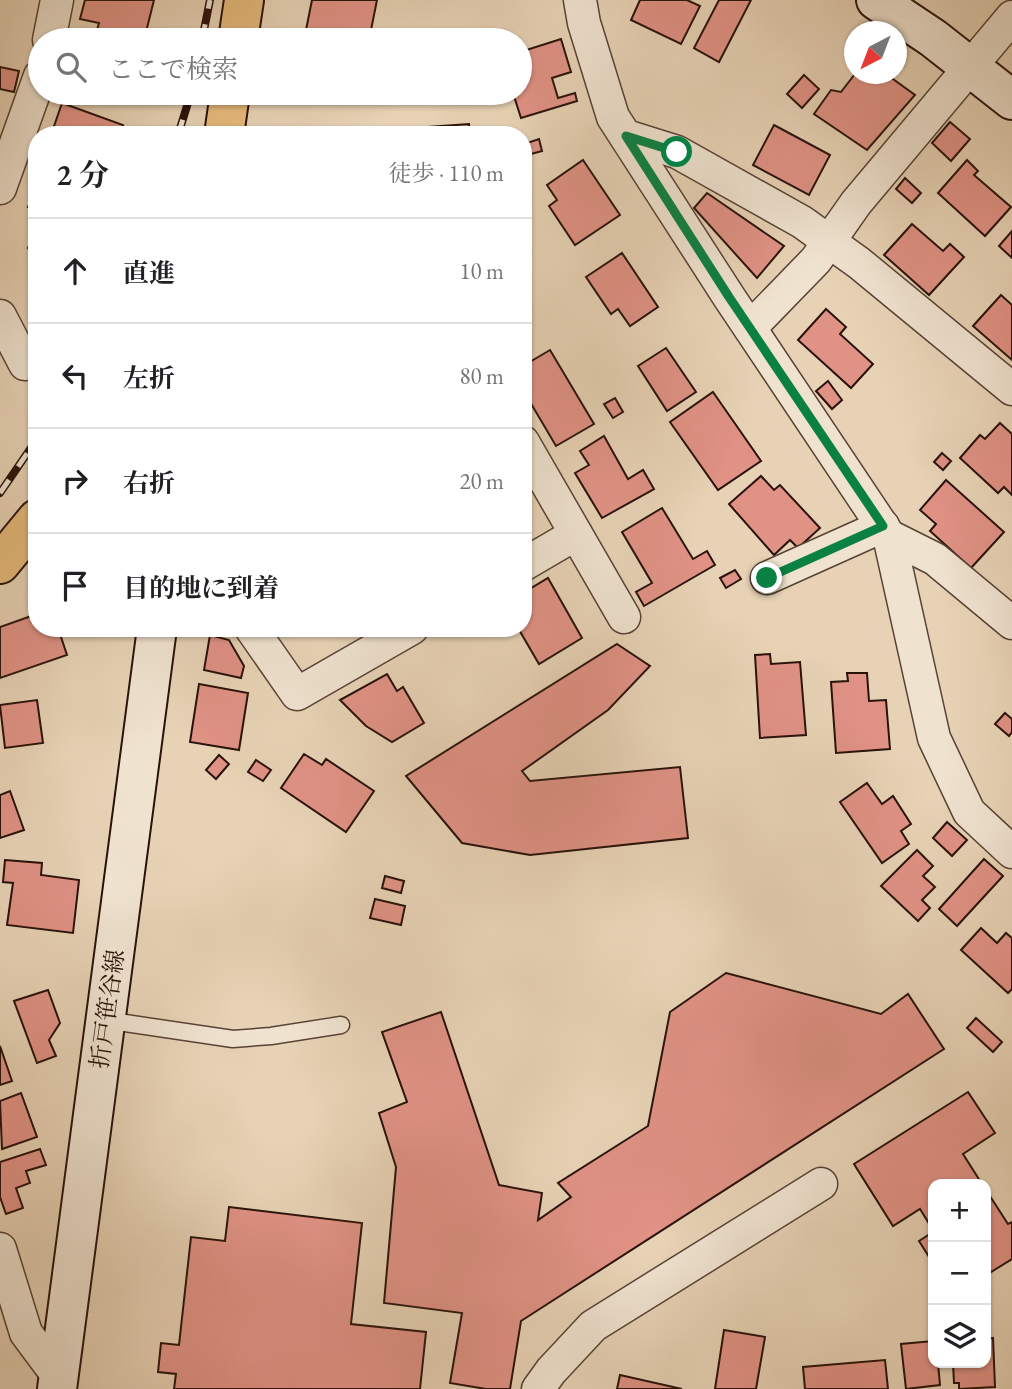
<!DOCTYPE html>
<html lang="ja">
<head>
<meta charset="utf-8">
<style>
  :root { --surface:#fff; --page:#f6f6f6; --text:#202124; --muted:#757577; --line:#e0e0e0 }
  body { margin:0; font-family:"EB Garamond","Noto Serif JP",serif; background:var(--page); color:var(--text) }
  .controls { position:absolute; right:21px; bottom:21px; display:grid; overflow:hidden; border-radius:14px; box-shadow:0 2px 5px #0004 }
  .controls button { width:63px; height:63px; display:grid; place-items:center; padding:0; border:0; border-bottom:2px solid var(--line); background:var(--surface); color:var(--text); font:35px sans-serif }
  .compass { position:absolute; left:844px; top:21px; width:63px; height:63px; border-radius:50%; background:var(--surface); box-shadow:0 2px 5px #0004; rotate:222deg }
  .stop { position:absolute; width:21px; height:21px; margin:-16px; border:5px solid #0b8043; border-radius:50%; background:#fff }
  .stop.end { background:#0b8043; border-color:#fff; box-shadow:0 2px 7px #0008 }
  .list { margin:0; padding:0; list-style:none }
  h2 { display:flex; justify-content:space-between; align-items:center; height:91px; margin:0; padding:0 28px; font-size:30px }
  h2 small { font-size:23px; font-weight:400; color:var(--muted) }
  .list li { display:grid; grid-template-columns:46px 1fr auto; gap:21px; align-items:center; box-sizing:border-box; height:105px; padding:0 28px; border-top:2px solid var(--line) }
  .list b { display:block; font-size:26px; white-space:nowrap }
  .list em { font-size:23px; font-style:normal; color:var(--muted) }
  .icon { flex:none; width:38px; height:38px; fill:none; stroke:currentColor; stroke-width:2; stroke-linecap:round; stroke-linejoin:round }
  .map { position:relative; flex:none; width:1012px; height:1389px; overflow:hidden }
  .search { position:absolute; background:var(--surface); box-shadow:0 2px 5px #0004; left:28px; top:28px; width:504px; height:77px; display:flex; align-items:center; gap:18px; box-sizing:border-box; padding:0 24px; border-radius:38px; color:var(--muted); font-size:26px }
  .panel { position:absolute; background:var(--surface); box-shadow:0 2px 5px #0004; left:28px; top:126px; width:504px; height:511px; border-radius:28px }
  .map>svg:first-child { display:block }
  .building { fill:#e09285; stroke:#29120a; stroke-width:2 }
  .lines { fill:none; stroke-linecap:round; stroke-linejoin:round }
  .lane-casing { stroke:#584235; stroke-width:19 }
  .street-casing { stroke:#584235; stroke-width:35 }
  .secondary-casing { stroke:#29120a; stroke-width:42 }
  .primary-casing { stroke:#29120a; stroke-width:42 }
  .lane { stroke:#efe2cf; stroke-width:16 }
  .street { stroke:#efe2cf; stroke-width:32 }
  .secondary { stroke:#efe2cf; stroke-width:38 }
  .primary { stroke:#e4b97a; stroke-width:38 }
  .rail-casing { stroke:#29120a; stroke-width:8 }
  .rail { stroke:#efe2cf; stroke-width:5; stroke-dasharray:16; stroke-linecap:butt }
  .route { stroke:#0b8043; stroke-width:9 }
  .labels { text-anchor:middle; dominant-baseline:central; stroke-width:5; stroke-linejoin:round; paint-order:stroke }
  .street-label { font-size:24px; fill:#29120a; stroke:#efe2cf }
</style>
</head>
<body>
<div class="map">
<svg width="1012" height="1389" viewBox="0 0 1012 1389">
  <rect width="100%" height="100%" fill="#e7d2b5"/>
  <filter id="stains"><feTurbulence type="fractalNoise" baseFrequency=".00286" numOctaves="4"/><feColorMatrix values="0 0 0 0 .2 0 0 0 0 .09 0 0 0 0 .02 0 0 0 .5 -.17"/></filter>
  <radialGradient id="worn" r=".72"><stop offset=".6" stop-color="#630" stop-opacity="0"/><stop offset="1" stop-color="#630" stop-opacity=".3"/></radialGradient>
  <!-- building -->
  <g class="building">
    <path d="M85 0H154L144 40H94L99 23 80 19Z"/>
    <path d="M312 0H377L369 40H304Z"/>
    <path d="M640 0H687L700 6 681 44 631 20Z"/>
    <path d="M719 0H751L719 62 694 48Z"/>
    <path d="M561 39 571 72 552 78 558 98 575 93 577 101 521 118 513 93H520V52Z"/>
    <path d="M0 67 19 71 14 92 0 89Z"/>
    <path d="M855 74H886L915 95 867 150 814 114 831 90 841 92Z"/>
    <path d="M804 75 819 89 802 108 787 94Z"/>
    <path d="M62 103 123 125 120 135H51Z"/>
    <path d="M950 122 970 139 951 161 932 143Z"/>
    <path d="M469 124 470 135H401L400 129Z"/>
    <path d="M774 125 830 155 809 195 753 165Z"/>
    <path d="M539 139 542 151 531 154 527 143Z"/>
    <path d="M583 160 620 215 575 245 549 206 557 200 547 185Z"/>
    <path d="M967 160 978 171 974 175 1011 207 985 236 938 193Z"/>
    <path d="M905 178 921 193 912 203 896 189Z"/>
    <path d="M37 187V211L28 207Z"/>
    <path d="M707 193 784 246 757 278 694 208Z"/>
    <path d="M912 224 943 251 950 244 964 257 929 295 884 255Z"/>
    <path d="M37 227V252L28 248Z"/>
    <path d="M1012 231V258L999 246Z"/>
    <path d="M622 253 658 307 630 326 618 309 611 314 586 277Z"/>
    <path d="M1001 295 1012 305V360L973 326Z"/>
    <path d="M826 309 846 327 840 334 873 364 851 388 798 340Z"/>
    <path d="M666 348 696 392 667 411 638 366Z"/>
    <path d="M550 350 594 424 556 446 523 390V366Z"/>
    <path d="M828 381 842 400 832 409 816 391Z"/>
    <path d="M713 392 761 461 718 490 670 422Z"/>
    <path d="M615 398 623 412 613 418 604 404Z"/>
    <path d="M1000 423 1012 434V495L1004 487 998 493 960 458 980 435 985 439Z"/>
    <path d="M604 436 628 479 643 470 654 489 602 518 575 473 589 465 580 451Z"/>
    <path d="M942 453 951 461 943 470 934 462Z"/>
    <path d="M761 476 774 490 780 485 820 528 798 548 790 540 774 555 729 504Z"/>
    <path d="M946 480 1004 532 971 568 930 531 936 524 920 510Z"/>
    <path d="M662 508 693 559 707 551 715 565 644 606 636 592 652 583 622 532Z"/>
    <path d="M735 570 741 579 726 588 720 578Z"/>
    <path d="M548 578 582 638 539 664 518 628H523V593Z"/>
    <path d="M37 614V628H66L67 631 60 634 67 655 0 678V627Z"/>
    <path d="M210 635 229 640 244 666 241 678 204 670Z"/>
    <path d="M617 644 650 666 608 710 522 771 530 781 680 767 688 838 530 855 462 843 406 776Z"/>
    <path d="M770 654 771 664 800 662 806 735 760 738 755 655Z"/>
    <path d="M847 673H867L869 701 886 700 890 749 836 753 831 682 848 681Z"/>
    <path d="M387 674 397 691 403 687 424 723 392 742 366 726 340 700Z"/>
    <path d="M199 684 248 693 239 750 190 742Z"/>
    <path d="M37 700 43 743 5 748 0 705Z"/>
    <path d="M1005 713 1012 719V732L1009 736 995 724Z"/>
    <path d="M304 754 322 765 326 759 374 791 346 832 281 788Z"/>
    <path d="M219 755 229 764 216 779 206 770Z"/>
    <path d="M256 760 271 770 263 781 248 772Z"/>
    <path d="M867 783 882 804 893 796 911 824 901 831 909 844 882 863 840 802Z"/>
    <path d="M10 791 24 830 0 838V795Z"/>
    <path d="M947 822 967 840 952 856 933 838Z"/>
    <path d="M917 850 933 866 923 876 935 887 922 900 930 908 918 921 881 886Z"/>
    <path d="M984 859 1003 876 957 926 939 909Z"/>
    <path d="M5 860 42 863 41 875 79 880 73 933 7 925 13 883 3 882Z"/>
    <path d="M385 876 404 881 401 893 382 888Z"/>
    <path d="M375 899 405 906 401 925 370 918Z"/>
    <path d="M981 928 997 943 1006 933 1012 938V989L1008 993 961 950Z"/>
    <path d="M726 973 881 1014 908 994 944 1049 521 1321 510 1389H486L450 1383 462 1313 384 1303 396 1167 379 1113 407 1102 382 1032 441 1012 499 1185 542 1193 538 1220 571 1197 558 1183 648 1126 670 1012Z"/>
    <path d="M48 990 60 1023 49 1040 56 1056 37 1063 14 1001Z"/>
    <path d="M976 1018 1002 1042 993 1052 967 1028Z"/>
    <path d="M0 1046 12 1081 0 1085Z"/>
    <path d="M968 1092 995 1133 963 1154 982 1184H933V1230L920 1209 893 1226 854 1164Z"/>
    <path d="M21 1093 37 1137 2 1149 0 1101Z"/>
    <path d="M40 1149 46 1165 26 1171 30 1183 16 1188 23 1208 6 1214 0 1197V1162Z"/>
    <path d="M986 1190 1008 1224 1012 1222V1259L991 1272 986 1263Z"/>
    <path d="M229 1207 362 1223 351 1324 426 1332 420 1389H174L176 1374 158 1372 161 1343 179 1345 191 1237 225 1241Z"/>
    <path d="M933 1232V1263L919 1241Z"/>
    <path d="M724 1330 765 1337 756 1389H715Z"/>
    <path d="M993 1338 995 1387 959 1389V1383H954L953 1363H966L967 1367 976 1366V1363H986V1339Z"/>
    <path d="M933 1341V1363H938L940 1385 906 1389 901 1344Z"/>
    <path d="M885 1360 888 1389H805L803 1367Z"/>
    <path d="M620 1375 682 1389H617Z"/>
  </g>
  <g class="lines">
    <!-- lane casing -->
    <g class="lane-casing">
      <path id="lane" d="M105 1020 233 1039 271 1036 341 1025"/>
    </g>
    <!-- street casing -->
    <g class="street-casing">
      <g id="street">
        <path d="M580 0 584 23 613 117 729 297 889 536 934 738 969 812 1012 852"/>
        <path d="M49 40 57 0"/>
        <path d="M626 136 677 152 802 222 859 263 1012 389"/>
        <path d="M0 188 40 76"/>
        <path d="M0 316 25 364"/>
        <path d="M750 328 816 260 856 203 1012 17"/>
        <path d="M523 442 624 617"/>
        <path d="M889 536 935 559 1012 623"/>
        <path d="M523 565 576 534"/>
        <path d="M767 578 883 526"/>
        <path d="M251 628 297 694 412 628"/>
        <path d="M0 1249 26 1333 58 1376"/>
        <path d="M538 1389 551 1371 593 1326 821 1184"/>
      </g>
    </g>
    <!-- secondary casing -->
    <g class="secondary-casing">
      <g id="secondary">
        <path d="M876 0 933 38 1012 100"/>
        <path d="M57 1389 157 628"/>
      </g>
    </g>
    <!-- primary casing -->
    <g class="primary-casing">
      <g id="primary">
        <path d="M238 40 244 0"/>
        <path d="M224 135 230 93"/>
        <path d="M0 564 37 519"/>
      </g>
    </g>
    <!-- lane -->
    <use href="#lane" class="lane"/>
    <!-- street -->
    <use href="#street" class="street"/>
    <!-- secondary -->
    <use href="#secondary" class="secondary"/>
    <!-- primary -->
    <use href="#primary" class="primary"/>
    <!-- rail casing -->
    <g class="rail-casing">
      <g id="rail">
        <path d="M202 40 210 0"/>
        <path d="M178 135 191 93"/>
        <path d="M0 493 37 439"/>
      </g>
    </g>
    <!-- rail -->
    <use href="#rail" class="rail"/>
  </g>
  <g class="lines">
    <!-- route -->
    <path class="route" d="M677 152 626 136 729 297 883 526 767 578"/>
  </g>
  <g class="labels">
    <!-- street labels -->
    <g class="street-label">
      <text transform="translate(107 1009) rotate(-82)">折戸笹谷線</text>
    </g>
  </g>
  <rect width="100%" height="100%" filter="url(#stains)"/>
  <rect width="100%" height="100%" fill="url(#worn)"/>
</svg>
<div class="controls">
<button>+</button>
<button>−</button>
<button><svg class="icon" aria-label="layers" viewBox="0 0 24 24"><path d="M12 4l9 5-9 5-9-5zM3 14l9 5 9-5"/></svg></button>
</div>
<svg class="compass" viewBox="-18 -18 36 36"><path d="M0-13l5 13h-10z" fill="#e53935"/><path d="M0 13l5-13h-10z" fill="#757577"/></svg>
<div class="stop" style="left:677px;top:152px"></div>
<div class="stop end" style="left:767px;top:578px"></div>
<div class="search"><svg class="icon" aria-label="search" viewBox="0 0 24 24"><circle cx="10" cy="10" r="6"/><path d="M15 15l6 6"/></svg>ここで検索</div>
<section class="panel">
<h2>2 分<small>徒歩 · 110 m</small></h2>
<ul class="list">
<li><svg class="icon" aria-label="ahead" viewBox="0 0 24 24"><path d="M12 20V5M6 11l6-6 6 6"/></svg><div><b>直進</b></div><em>10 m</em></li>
<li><svg class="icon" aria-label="left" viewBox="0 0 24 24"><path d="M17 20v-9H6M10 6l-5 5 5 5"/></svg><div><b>左折</b></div><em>80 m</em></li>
<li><svg class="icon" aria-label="right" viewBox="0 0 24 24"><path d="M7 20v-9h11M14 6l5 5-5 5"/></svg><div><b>右折</b></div><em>20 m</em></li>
<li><svg class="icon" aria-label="arrive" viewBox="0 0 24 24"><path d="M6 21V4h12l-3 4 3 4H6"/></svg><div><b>目的地に到着</b></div></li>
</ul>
</section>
</div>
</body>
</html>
